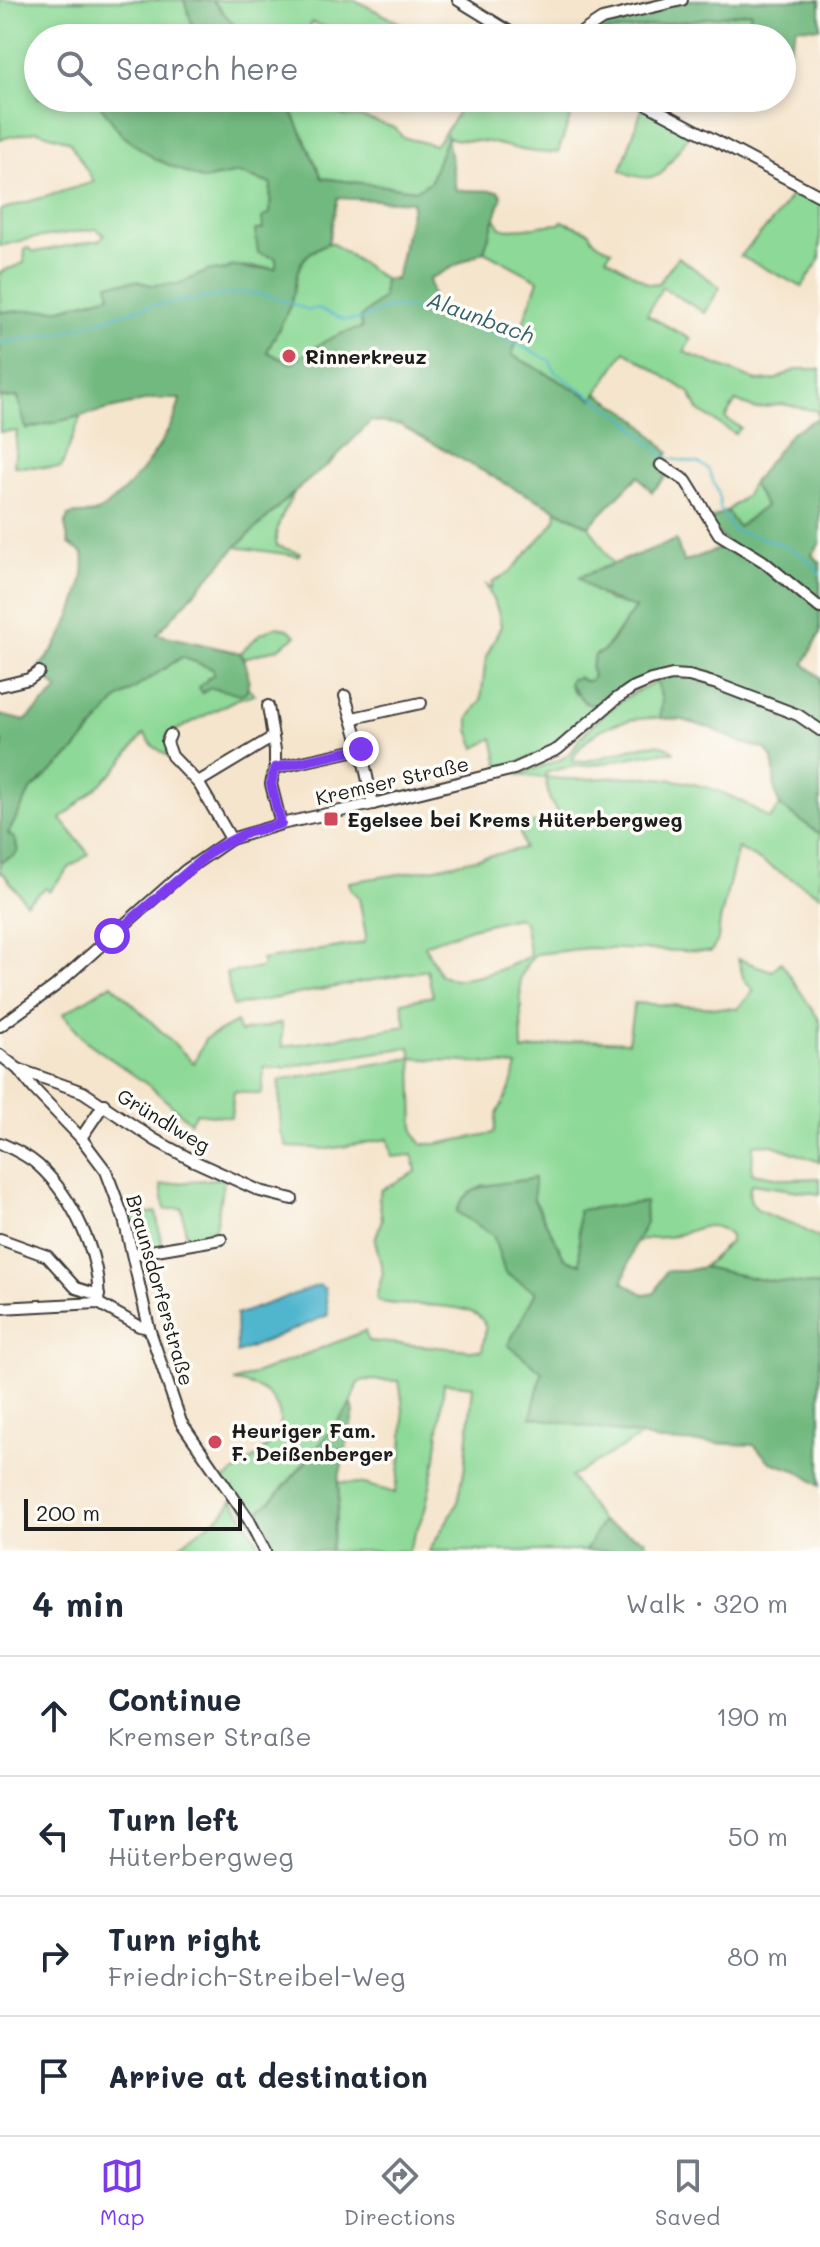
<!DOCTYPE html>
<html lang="en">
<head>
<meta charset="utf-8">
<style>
  :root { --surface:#fff; --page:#f6f6f7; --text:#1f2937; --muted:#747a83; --line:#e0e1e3; --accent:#7c3aed }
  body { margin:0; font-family:Mali,sans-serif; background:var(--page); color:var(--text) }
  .scale { position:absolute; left:24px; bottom:20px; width:218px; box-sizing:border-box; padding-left:8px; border:4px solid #1c1c1c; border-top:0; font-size:22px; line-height:28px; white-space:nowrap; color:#1c1c1c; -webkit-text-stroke:6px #fdfcf7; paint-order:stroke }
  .stop { position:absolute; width:24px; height:24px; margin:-18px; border:6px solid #7c3aed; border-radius:50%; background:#fff }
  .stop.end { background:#7c3aed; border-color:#fff; box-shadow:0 2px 8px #0008 }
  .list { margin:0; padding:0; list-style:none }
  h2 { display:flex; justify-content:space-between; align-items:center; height:104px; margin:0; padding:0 32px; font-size:34px }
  h2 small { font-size:26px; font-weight:400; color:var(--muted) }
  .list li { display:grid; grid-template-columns:52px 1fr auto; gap:24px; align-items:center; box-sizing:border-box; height:120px; padding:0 32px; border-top:2px solid var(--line) }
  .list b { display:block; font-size:30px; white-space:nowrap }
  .list p { margin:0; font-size:26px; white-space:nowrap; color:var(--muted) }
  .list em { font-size:26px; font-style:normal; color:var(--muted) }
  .icon { flex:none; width:44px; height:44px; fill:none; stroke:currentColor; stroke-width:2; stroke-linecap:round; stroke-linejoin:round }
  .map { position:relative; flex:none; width:820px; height:1551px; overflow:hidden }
  .search { position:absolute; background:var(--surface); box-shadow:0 4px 12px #0003; left:24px; right:24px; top:24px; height:88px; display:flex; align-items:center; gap:20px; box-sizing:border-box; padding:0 28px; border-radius:44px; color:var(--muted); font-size:30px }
  .sheet { height:584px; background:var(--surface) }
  nav { display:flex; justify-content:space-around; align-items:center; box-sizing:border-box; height:112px; border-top:2px solid var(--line); background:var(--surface); font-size:22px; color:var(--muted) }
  nav a { display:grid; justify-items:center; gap:4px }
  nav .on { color:var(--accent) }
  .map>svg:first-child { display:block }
  .green { fill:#8dd997; stroke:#547a5a; stroke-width:2; fill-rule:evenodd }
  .forest { fill:#72b980; stroke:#476a4e; stroke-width:2; fill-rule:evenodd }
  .water { fill:#50b6ce; stroke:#366975; stroke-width:2 }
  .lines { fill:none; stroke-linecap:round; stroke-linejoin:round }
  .stream { stroke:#50b6ce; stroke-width:2 }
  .minor-casing { stroke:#3d3a37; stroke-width:14 }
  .minor { stroke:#fff; stroke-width:10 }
  .route { stroke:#7c3aed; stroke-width:10 }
  .poi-dot { fill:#d1495b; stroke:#fdfcf7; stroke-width:3 }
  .labels { text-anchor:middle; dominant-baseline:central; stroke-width:7; stroke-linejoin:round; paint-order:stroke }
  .poi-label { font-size:20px; font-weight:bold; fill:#1c1c1c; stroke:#fdfcf7; text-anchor:start }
  .street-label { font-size:20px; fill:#1c1c1c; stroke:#fdfcf7 }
  .water-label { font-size:22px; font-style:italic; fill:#33616c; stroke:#fdfcf7 }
</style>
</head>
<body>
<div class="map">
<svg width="820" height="1551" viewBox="0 0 820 1551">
  <rect width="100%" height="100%" fill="#fdfcf7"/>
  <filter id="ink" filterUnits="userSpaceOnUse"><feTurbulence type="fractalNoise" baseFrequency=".0125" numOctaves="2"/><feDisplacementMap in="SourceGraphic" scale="16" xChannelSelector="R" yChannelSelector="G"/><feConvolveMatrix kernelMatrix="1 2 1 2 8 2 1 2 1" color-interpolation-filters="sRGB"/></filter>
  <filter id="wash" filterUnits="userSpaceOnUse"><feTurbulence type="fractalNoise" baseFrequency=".006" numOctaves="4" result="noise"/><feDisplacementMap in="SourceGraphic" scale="32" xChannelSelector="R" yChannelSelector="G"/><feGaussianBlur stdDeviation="1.8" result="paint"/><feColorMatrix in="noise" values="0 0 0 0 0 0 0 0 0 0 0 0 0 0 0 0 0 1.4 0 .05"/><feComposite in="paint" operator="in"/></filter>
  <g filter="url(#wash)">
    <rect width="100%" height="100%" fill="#f5e5cd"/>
    <!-- green -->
    <g class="green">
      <path d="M0 0H184L197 38H38V98H95L122 135 155 159 203 180 239 173 271 184 270 214 263 229 256 230 277 258 276 268 234 266 221 271 210 270 179 284 151 285 136 281 109 284 110 295 61 309 0 312V272L24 263 25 249 28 248 35 252 100 240 104 235 96 229 28 239 0 246V210L94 182 69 141 37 131 0 139Z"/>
      <path d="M212 0H355L429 38H355L312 22 305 38H246Z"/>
      <path d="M752 12 745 38H578L582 35Z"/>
      <path d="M286 98 348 117H361L396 128 402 137 434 145C444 139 458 110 467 98H577L558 152C535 155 514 148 493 143 478 139 462 143 447 137L430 182 417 190 322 178Z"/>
      <path d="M643 106 691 132 662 173C651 181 632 177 621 170Z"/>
      <path d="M796 188 820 200V259L802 287 740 256 778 215Z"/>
      <path d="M495 218 501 228C521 231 538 225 559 224L562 221 590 232C592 242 602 246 612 250L606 257 649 284 659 283 678 257 720 287 705 313 662 287 647 315 691 339 684 352 757 381 775 380 790 372 800 369H820V417H818L817 411 782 404 755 409 736 401 725 418 741 428 735 434 698 410 690 393 625 351 593 399 512 355 538 280 484 251Z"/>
      <path d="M332 243 384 279 383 297 360 318 362 329C334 333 313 347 292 365L267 352 290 306 296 269 309 254 324 244Z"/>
      <path d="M18 396 26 429 81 416 61 468 14 466 17 431 0 432V398Z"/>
      <path d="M752 483 766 506 737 528 727 511 746 495Z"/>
      <path d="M295 491C287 507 272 529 277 546L300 553 298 556 236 547Z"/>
      <path d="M555 509 589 526 613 564 580 578 608 601 636 607 591 667 593 677 589 681 572 679 569 684 574 693 602 707 557 746 500 770 493 738 476 748 469 730V718L481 700 486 657 501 626 498 611 486 585 491 588 493 581 509 573 553 524 557 516Z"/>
      <path d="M275 627 288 629 296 636 279 648 244 658 240 653 260 634Z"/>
      <path d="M182 657 213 669 215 674 207 678 210 688 245 692 248 688 254 694 235 700 167 735 171 758 153 746 144 734 114 772 61 819 89 854 69 868 49 892 46 888 26 903 4 874 0 873V862L6 857 7 834 30 791 74 751 117 700Z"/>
      <path d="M657 682 662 700 660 718C624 717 588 727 572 761 598 767 656 729 674 752 650 752 632 757 610 762 588 767 566 765 546 773L545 777C582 783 611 775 646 777 692 780 732 791 769 819L780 806 820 834V895L738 848 720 921 718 940 711 952 589 948 536 954 527 964 520 979 522 1051 582 1040 628 1042 634 1003 737 1009 754 991 744 980 738 959 772 971 781 962 820 1021V1162L772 1145 755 1144 753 1147 752 1173 787 1179 820 1178V1194L751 1184C742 1212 772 1216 791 1223 801 1227 810 1234 820 1238V1286L758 1279 703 1267 730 1242V1236C711 1214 689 1235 667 1237 655 1238 647 1237 635 1243L646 1223 578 1210 581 1264 565 1259 534 1199V1179L513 1184 482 1185 457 1212 494 1235 505 1273 536 1292 542 1372 531 1417 642 1436 571 1477 602 1522 585 1551H429L458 1502 465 1466 473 1386 444 1383 436 1458 425 1510 408 1551H330L339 1500 338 1482 364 1484 395 1493C403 1454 407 1420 399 1381L364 1380 358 1383 346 1414 276 1496 251 1518 224 1480C247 1462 294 1439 276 1405 268 1389 250 1384 234 1382L365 1331 368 1341 482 1351C483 1343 486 1333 485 1326 478 1297 401 1310 378 1301L376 1297 383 1273 375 1240 382 1219 379 1198 381 1190 416 1172 413 1155 392 1157 388 1139 329 1149 287 1147 281 1132 279 1080 412 1058 414 1131 418 1140 423 1144H437L494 1133 497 1114 509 1091 517 1066 412 1058 410 1047 280 1068 264 1067 262 1094 234 1091 231 1117 196 1113 190 1122 152 1088 86 1041 63 1014 112 984 194 1063 205 1039 236 1022 240 1032 282 1023V1047L406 1026 402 1002 433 996 427 970 233 1006 226 973 261 968 263 963 261 960 363 943 366 936 359 898 350 888 349 882 431 869 524 848 518 824 564 822 550 801 545 778 519 775C535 766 557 765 571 752 575 748 577 741 581 737 602 713 627 693 657 682ZM517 917 524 922 530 956C508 967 463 987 440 975L425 946 427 944 471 928Z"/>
      <path d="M224 1178 215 1229 207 1230 206 1238 187 1242 182 1208 165 1210 161 1185Z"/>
      <path d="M156 1212 162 1246 139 1250 129 1217Z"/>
      <path d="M233 1500 263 1551H172L221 1515Z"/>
    </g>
    <!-- forest -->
    <g class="forest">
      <path d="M184 0H212L246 38H197Z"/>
      <path d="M675 0H820V28L797 27 782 70V38H745L751 12 582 35 603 22Z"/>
      <path d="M95 98H286L322 178 416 190 430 182 447 136 456 190 498 191 502 196 484 251 429 279 437 312 517 339 512 355 593 399 597 393 635 417 669 453 658 465 670 472 652 492 638 476 589 526 508 485 400 425 371 421 330 463 295 491 236 547 157 634 240 653C247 663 252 682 245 693L241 694 211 688 202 693 199 687 214 674 213 669 182 657 117 700 74 751 30 791 8 834 15 839 18 851 14 856 0 862V757L3 742 0 741V715L25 721 58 690 38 668C62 644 88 588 83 554L69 544 65 525 68 516C77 511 87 517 97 512 127 497 175 432 180 399H152L26 429 18 397 0 398V312L61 309 110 295 108 284 136 281 151 285 179 284 210 270 221 271 234 266 249 269 276 268V258L258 253 255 230 263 229 262 218 270 213 271 184 238 173 203 180 155 159 122 135ZM338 198 413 202 396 279H384L383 297 360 318 362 328C334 333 314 347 292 364L267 352C274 337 284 321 290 305 301 274 290 259 328 243Z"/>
      <path d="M820 417V543L812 555 820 562V633L804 664 820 677V834L780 806 775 792 773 758 765 749 742 743 710 728 682 720 660 718 662 700 655 675 602 707 585 703 569 684 571 679 579 677 583 681H589L593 677 591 667 595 655 605 650 635 608C609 599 599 598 579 577L676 540 684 562 729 545 707 521 727 511 738 527 765 506 752 483 792 432Z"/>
      <path d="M534 1178V1200L565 1259 580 1264 578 1210 645 1202 646 1223 635 1243 623 1282 645 1295 655 1293 666 1271H685L703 1267 758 1279 820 1286V1486L798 1471 770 1462 754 1445 658 1441 642 1436 531 1417 542 1372 508 1345 536 1292 505 1273 493 1235 457 1212C465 1179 508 1185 534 1178Z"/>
      <path d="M352 1404 354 1412 338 1482 339 1500 330 1551H268L251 1518 276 1496 300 1469Z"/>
      <path d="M602 1522 645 1540 647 1551H585Z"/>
    </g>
    <!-- water -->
    <path class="water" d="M319 1285 325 1289 328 1315 237 1353 236 1315Z"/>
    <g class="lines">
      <!-- stream -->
      <path class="stream" d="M0 343 60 333 143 307 244 292 269 296 309 310 317 308 344 320 362 319 389 307 410 308 498 336 538 354 550 361 555 372 628 421 665 458 699 463 708 469 719 495 720 508 733 531C760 536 805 548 820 574"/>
    </g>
  </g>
  <g filter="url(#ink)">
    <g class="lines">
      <!-- minor casing -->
      <g class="minor-casing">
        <g id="minor">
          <path d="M458 0 520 38"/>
          <path d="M573 38 602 19 682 0"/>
          <path d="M635 98 820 196"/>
          <path d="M661 465 686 481 719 534 763 561 820 608"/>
          <path d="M0 686 29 679 39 672"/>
          <path d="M345 696 361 749 373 804"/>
          <path d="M268 706 275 750V768L271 784 281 824"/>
          <path d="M353 718 421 703"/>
          <path d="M170 735 167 742 172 756 199 784 231 839"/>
          <path d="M275 768 361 749"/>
          <path d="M199 784 200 781 273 737"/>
          <path d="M0 1026 54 987 186 870 231 839 281 824 373 804 514 769 558 749 616 699 632 688 651 680 672 675 689 676 717 684 798 715 820 730"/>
          <path d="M0 1055 18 1069 35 1090 81 1138 106 1171 124 1219 149 1328 181 1422 249 1520 265 1551"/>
          <path d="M18 1069 83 1092 155 1140 194 1161 260 1191 292 1199"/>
          <path d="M81 1138 104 1104"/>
          <path d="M0 1143C13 1149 27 1155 38 1165 72 1196 102 1256 98 1303"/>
          <path d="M0 1239 47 1256 76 1288 99 1295"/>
          <path d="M133 1254 221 1239"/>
          <path d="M0 1308 98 1303 139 1326 149 1328"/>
        </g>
      </g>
      <!-- minor -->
      <use href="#minor" class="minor"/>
    </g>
  </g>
  <g class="lines" filter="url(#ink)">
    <!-- route -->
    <path class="route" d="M112 936 213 850 246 833 281 824 271 784 275 768 361 749"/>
  </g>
  <!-- markers -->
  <g class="poi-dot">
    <circle cx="289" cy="356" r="8"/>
    <rect x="323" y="811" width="16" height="16" rx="4"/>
    <circle cx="215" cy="1442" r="8"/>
  </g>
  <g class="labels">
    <!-- poi labels -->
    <g class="poi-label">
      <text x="305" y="356">Rinnerkreuz</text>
      <text x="347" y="819">Egelsee bei Krems Hüterbergweg</text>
      <text x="231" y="1430">Heuriger Fam.<tspan x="231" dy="23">F. Deißenberger</tspan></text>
    </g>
    <!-- street labels -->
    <g class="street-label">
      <text transform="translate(392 780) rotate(-13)">Kremser Straße</text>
      <text transform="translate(164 1120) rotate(31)">Gründlweg</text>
      <text transform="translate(161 1290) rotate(74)">Braunsdorferstraße</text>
    </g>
    <!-- water labels -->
    <g class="water-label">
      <text transform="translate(481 317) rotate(20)">Alaunbach</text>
    </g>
  </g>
</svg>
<div class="scale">200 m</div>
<div class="stop" style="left:112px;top:936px"></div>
<div class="stop end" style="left:361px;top:749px"></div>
<div class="search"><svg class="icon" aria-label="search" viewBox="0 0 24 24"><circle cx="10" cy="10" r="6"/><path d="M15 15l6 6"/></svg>Search here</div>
</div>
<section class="sheet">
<h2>4 min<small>Walk · 320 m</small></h2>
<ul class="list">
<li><svg class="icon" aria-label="ahead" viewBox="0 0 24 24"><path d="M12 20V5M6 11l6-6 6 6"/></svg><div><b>Continue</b><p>Kremser Straße</p></div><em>190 m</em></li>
<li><svg class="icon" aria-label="left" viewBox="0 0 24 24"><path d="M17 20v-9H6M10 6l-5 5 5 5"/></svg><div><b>Turn left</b><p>Hüterbergweg</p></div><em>50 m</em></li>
<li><svg class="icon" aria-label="right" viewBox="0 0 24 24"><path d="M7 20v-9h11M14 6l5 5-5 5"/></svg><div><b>Turn right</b><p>Friedrich-Streibel-Weg</p></div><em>80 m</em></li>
<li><svg class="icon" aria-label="arrive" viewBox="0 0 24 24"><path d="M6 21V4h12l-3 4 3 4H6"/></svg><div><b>Arrive at destination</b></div></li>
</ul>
</section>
<nav>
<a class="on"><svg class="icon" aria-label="map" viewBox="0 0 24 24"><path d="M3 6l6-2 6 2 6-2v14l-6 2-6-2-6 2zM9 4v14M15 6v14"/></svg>Map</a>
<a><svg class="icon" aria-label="directions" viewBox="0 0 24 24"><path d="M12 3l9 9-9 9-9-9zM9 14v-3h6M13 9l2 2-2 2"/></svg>Directions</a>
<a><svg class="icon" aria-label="saved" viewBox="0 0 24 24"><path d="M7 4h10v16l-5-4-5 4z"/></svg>Saved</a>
</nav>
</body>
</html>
